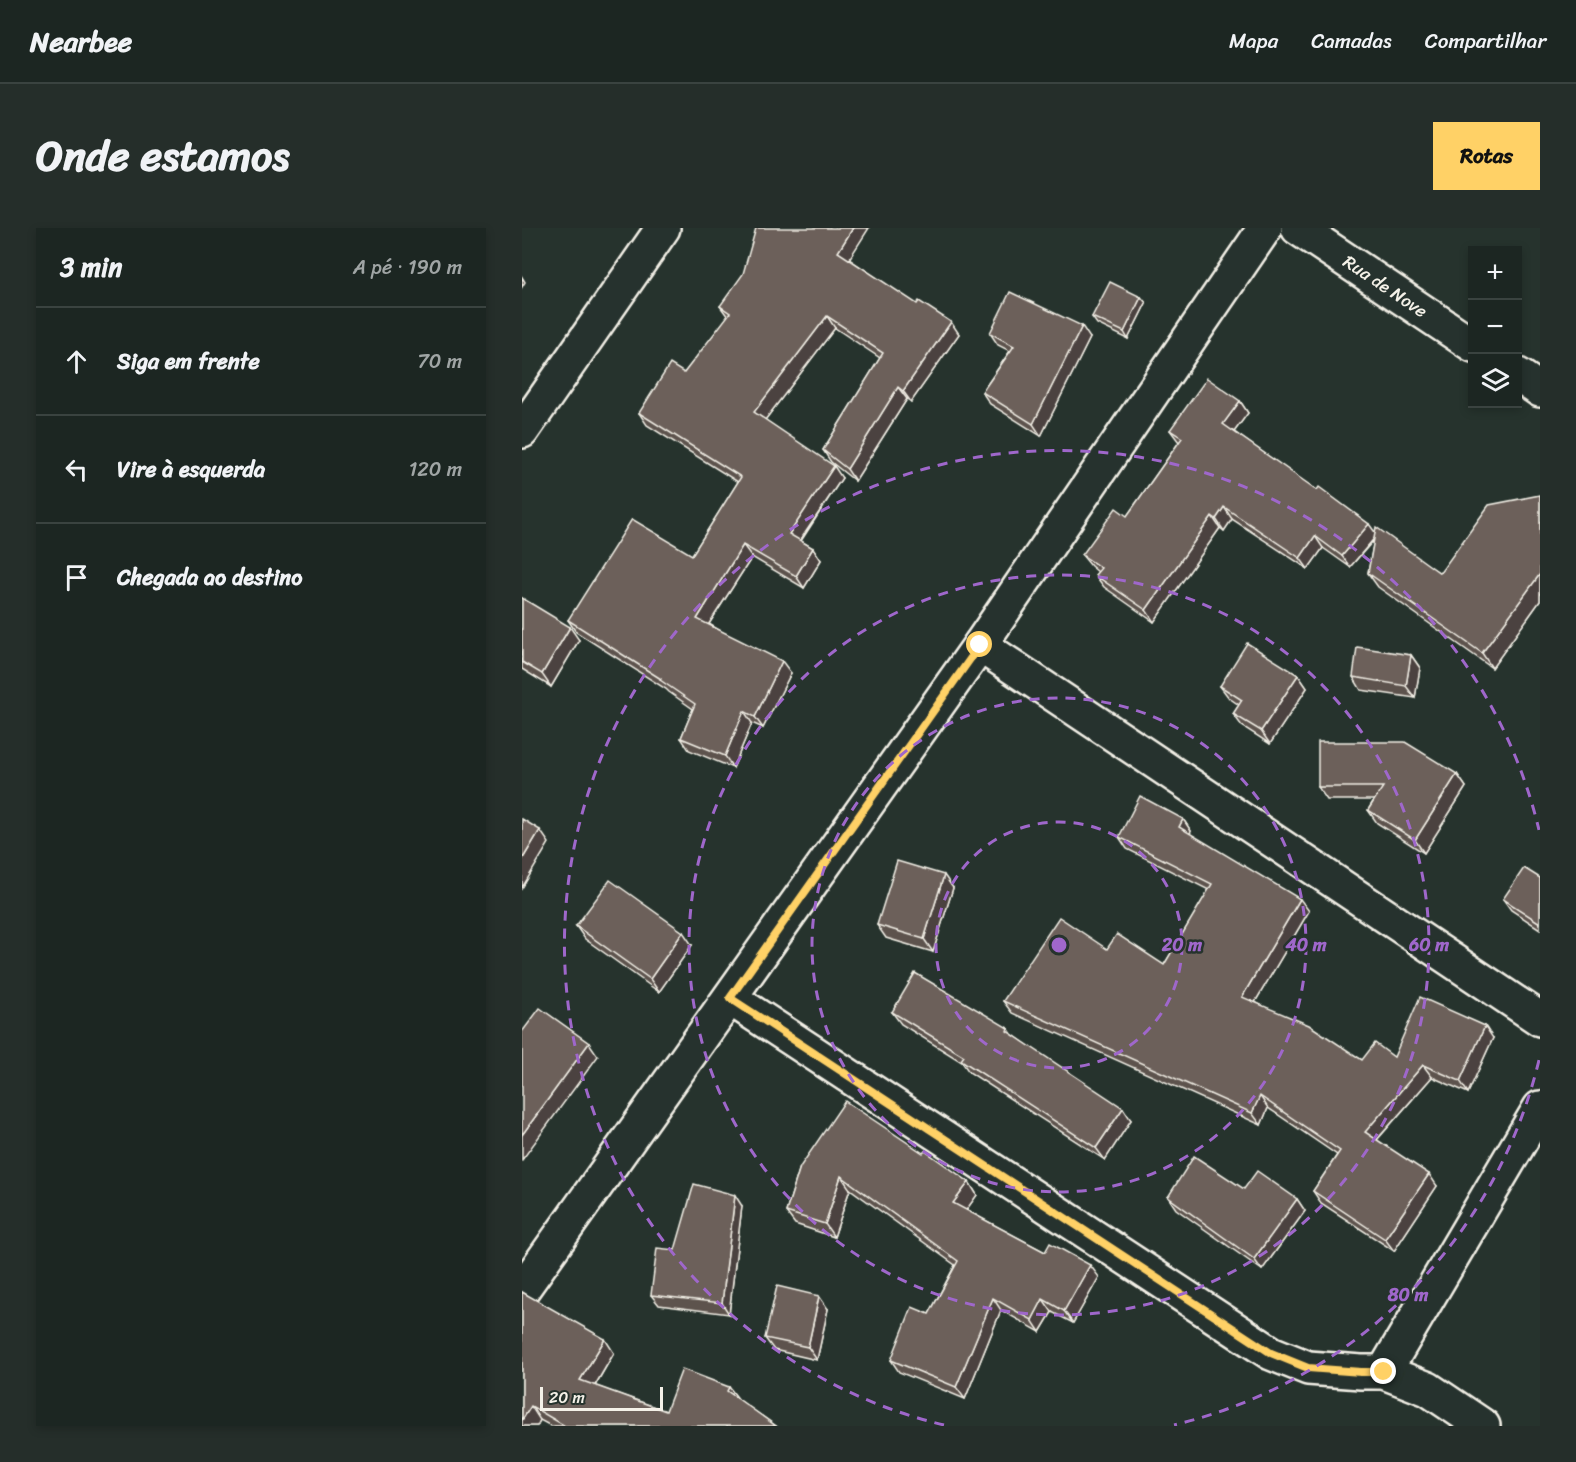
<!DOCTYPE html>
<html lang="pt">
<head>
<meta charset="utf-8">
<style>
  :root { --surface:#1c2622; --page:#252e2a; --text:#f1f3f6; --muted:#a0a5a5; --line:#3a4340; --accent:#ffd166 }
  body { margin:0; font-family:Sriracha,sans-serif; background:var(--page); color:var(--text) }
  .controls { position:absolute; right:18px; top:18px; display:grid; overflow:hidden; border-radius:0px; box-shadow:0 3px 9px #0003 }
  .controls button { width:54px; height:54px; display:grid; place-items:center; padding:0; border:0; border-bottom:2px solid var(--line); background:var(--surface); color:var(--text); font:30px sans-serif }
  .scale { position:absolute; left:18px; bottom:15px; width:123px; box-sizing:border-box; padding-left:6px; border:3px solid #f4f1e8; border-top:0; font-size:16px; line-height:21px; white-space:nowrap; color:#f4f1e8; -webkit-text-stroke:4px #26332d; paint-order:stroke }
  .stop { position:absolute; width:18px; height:18px; margin:-14px; border:4px solid #ffd166; border-radius:50%; background:#fff }
  .stop.end { background:#ffd166; border-color:#fff; box-shadow:0 2px 6px #0008 }
  .list { margin:0; padding:0; list-style:none }
  h2 { display:flex; justify-content:space-between; align-items:center; height:78px; margin:0; padding:0 24px; font-size:26px }
  h2 small { font-size:20px; font-weight:400; color:var(--muted) }
  .list li { display:grid; grid-template-columns:39px 1fr auto; gap:18px; align-items:center; box-sizing:border-box; height:108px; padding:0 24px; border-top:2px solid var(--line) }
  .list b { display:block; font-size:22px; white-space:nowrap }
  .list em { font-size:20px; font-style:normal; color:var(--muted) }
  .icon { flex:none; width:33px; height:33px; fill:none; stroke:currentColor; stroke-width:2; stroke-linecap:round; stroke-linejoin:round }
  .map { position:relative; flex:none; width:1018px; height:1198px; overflow:hidden; border-radius:0px }
  header { display:flex; align-items:center; gap:36px; box-sizing:border-box; height:84px; padding:0 30px; background:var(--surface); border-bottom:2px solid var(--line) }
  header strong { font-size:28px }
  nav { display:flex; gap:33px; margin-inline-start:auto; font-size:21px }
  .intro { display:flex; align-items:center; justify-content:space-between; box-sizing:border-box; height:144px; padding:0 36px }
  h1 { margin:0; font-size:42px }
  .button { padding:15px 27px; border-radius:0px; background:var(--accent); color:#111; font-size:21px; font-weight:700 }
  main { display:flex; gap:36px; padding:0 36px }
  aside { flex:1; background:var(--surface); border-radius:0px; box-shadow:0 3px 9px #0003 }
  .map>svg:first-child { display:block }
  .lines { fill:none; stroke-linecap:round; stroke-linejoin:round }
  .minor-casing { stroke:#f4f1e8; stroke-width:38 }
  .minor { stroke:#26332d; stroke-width:33 }
  .wall { fill:#5d534d; stroke:#f4f1e8; stroke-width:1.5 }
  .shaded-wall { fill:#4c433f; stroke:#f4f1e8; stroke-width:1.5 }
  .building { fill:#6c605a; stroke:#f4f1e8; stroke-width:1.5 }
  .route { stroke:#ffd166; stroke-width:8 }
  .ring { fill:none; stroke:#9f67cb; stroke-width:3; stroke-dasharray:10 8 }
  .labels { text-anchor:middle; dominant-baseline:central; stroke-width:5; stroke-linejoin:round; paint-order:stroke }
  .street-label { font-size:18px; fill:#f4f1e8; stroke:#26332d }
  .centre { fill:#9f67cb; stroke:#26332d; stroke-width:3 }
  .ring-label { font-size:18px; text-anchor:middle; font-weight:bold; fill:#9f67cb; stroke:#26332d; stroke-width:5; stroke-linejoin:round; paint-order:stroke }
</style>
</head>
<body>
<header>
<strong>Nearbee</strong>
<nav><a>Mapa</a><a>Camadas</a><a>Compartilhar</a></nav>
</header>
<div class="intro"><h1>Onde estamos</h1><a class="button">Rotas</a></div>
<main>
<aside>
<h2>3 min<small>A pé · 190 m</small></h2>
<ul class="list">
<li><svg class="icon" aria-label="ahead" viewBox="0 0 24 24"><path d="M12 20V5M6 11l6-6 6 6"/></svg><div><b>Siga em frente</b></div><em>70 m</em></li>
<li><svg class="icon" aria-label="left" viewBox="0 0 24 24"><path d="M17 20v-9H6M10 6l-5 5 5 5"/></svg><div><b>Vire à esquerda</b></div><em>120 m</em></li>
<li><svg class="icon" aria-label="arrive" viewBox="0 0 24 24"><path d="M6 21V4h12l-3 4 3 4H6"/></svg><div><b>Chegada ao destino</b></div></li>
</ul>
</aside>
<div class="map">
<svg width="1018" height="1198" viewBox="0 0 1018 1198">
  <rect width="100%" height="100%" fill="#26332d"/>
  <filter id="ink" filterUnits="userSpaceOnUse"><feTurbulence type="fractalNoise" baseFrequency=".0167" numOctaves="2"/><feDisplacementMap in="SourceGraphic" scale="12" xChannelSelector="R" yChannelSelector="G"/><feConvolveMatrix kernelMatrix="1 2 1 2 8 2 1 2 1" color-interpolation-filters="sRGB"/></filter>
  <g filter="url(#ink)">
    <g class="lines">
      <!-- minor casing -->
      <g class="minor-casing">
        <g id="minor">
          <path id="s1" d="M776 0 951 117"/>
          <path d="M996 147 1018 162"/>
          <path d="M0 203 141 0"/>
          <path d="M458 417 1018 791"/>
          <path d="M208 770 749 1125 786 1140 839 1144H862L906 1161 961 1198"/>
          <path d="M0 1062 458 417 743 0"/>
          <path d="M862 1144 1018 880"/>
        </g>
      </g>
      <!-- minor -->
      <use href="#minor" class="minor"/>
    </g>
    <!-- wall -->
    <g class="wall">
      <path d="M327 31 437 106 389 174 385 171 333 253 309 234 301 222 358 130 313 100 243 192 320 250 279 313 291 320 299 332 282 360 230 329 187 396 269 445 241 500 230 495 211 540 167 522 159 510 171 481 147 464 144 461 54 404 46 392 170 327 216 254 125 197 117 185 162 145 206 89 198 78Z"/>
      <path d="M619 69 624 75 606 111 575 96 570 89Z"/>
      <path d="M468 105 568 110 519 208 468 176 460 164 488 123 476 117Z"/>
      <path d="M718 173 726 185 712 204 853 304 918 345 1018 267V373L970 440 856 359 846 345 852 312 828 339 801 320 786 341 710 291 702 303 698 300 632 394 582 359 573 347 576 344 569 338 560 327 605 288 657 214 648 202Z"/>
      <path d="M0 370 57 412 29 459 0 441Z"/>
      <path d="M889 427 898 440 893 470 839 462 831 449Z"/>
      <path d="M776 447 785 460 748 516 720 498 711 486 717 477 707 470 698 458Z"/>
      <path d="M935 546 944 559 902 625 855 595 846 582 852 572H805L796 559Z"/>
      <path d="M661 591 669 603 668 606 787 683 733 774 840 832 872 829 971 810 946 865 910 849 855 912 915 958 872 1023 799 975 791 963 815 927 746 880 739 897 490 785 481 773 585 721 642 737 687 662 605 621 597 609Z"/>
      <path d="M1018 650V701L989 682 981 671Z"/>
      <path d="M431 660 411 724 364 710 355 697Z"/>
      <path d="M54 698 170 717 137 764 63 711Z"/>
      <path d="M370 784 486 800 490 806 609 892 583 932 447 844 440 834 379 796Z"/>
      <path d="M401 925 447 954 455 967 444 982 523 1024 577 1049 551 1095 530 1084 518 1104 479 1082 443 1171 377 1144 369 1132 407 1086 433 1037 328 961 312 1009 273 996 264 984 278 939Z"/>
      <path d="M646 969 775 971 783 983 740 1042 654 981Z"/>
      <path d="M220 978 207 1086 137 1077 129 1067 153 1022Z"/>
      <path d="M0 1064 92 1125 73 1158 144 1183 207 1159 215 1171 254 1198H29L18 1192 15 1198H0Z"/>
      <path d="M306 1081 295 1132 252 1122 243 1110Z"/>
    </g>
    <!-- shaded-wall -->
    <g class="shaded-wall">
      <path d="M331 0H347L324 36 316 24Z"/>
      <path d="M0 49 3 54 0 59Z"/>
      <path d="M619 69 624 75 606 111 602 104Z"/>
      <path d="M305 88 313 100 240 196 232 184Z"/>
      <path d="M429 94 437 106 389 174 381 163Z"/>
      <path d="M560 98 568 110 519 208 511 196Z"/>
      <path d="M376 159 385 171 333 253 325 241Z"/>
      <path d="M718 173 726 185 709 208 701 196Z"/>
      <path d="M312 238 320 250 275 317 267 306Z"/>
      <path d="M702 279 710 291 702 303 694 291Z"/>
      <path d="M690 288 698 300 632 394 624 382Z"/>
      <path d="M847 296 855 307 828 339 820 328Z"/>
      <path d="M793 308 801 320 786 341 778 330Z"/>
      <path d="M221 317 230 329 183 402 175 391Z"/>
      <path d="M291 320 299 332 282 360 274 348Z"/>
      <path d="M1018 346V373L970 440 960 425Z"/>
      <path d="M48 399 57 412 29 459 20 446Z"/>
      <path d="M889 427 898 440 893 470 884 458Z"/>
      <path d="M260 433 269 445 241 500 233 489Z"/>
      <path d="M776 447 785 460 748 516 739 503Z"/>
      <path d="M222 483 230 495 211 540 203 528Z"/>
      <path d="M935 546 944 559 902 625 893 612Z"/>
      <path d="M661 591 669 603 665 611 657 599Z"/>
      <path d="M18 602 27 615 0 660V632Z"/>
      <path d="M422 647 431 660 411 724 402 711Z"/>
      <path d="M778 671 787 683 729 781 720 769Z"/>
      <path d="M161 704 170 717 137 764 128 751Z"/>
      <path d="M963 798 971 810 946 865 938 853Z"/>
      <path d="M67 815 76 828 0 932V907Z"/>
      <path d="M901 837 910 849 851 916 843 904Z"/>
      <path d="M738 868 746 880 739 897 730 885Z"/>
      <path d="M601 880 609 892 583 932 574 920Z"/>
      <path d="M907 946 915 958 872 1023 863 1011Z"/>
      <path d="M319 948 328 961 312 1009 303 996Z"/>
      <path d="M447 954 455 967 440 988 431 975Z"/>
      <path d="M213 967 220 978 207 1086 200 1075Z"/>
      <path d="M775 971 783 983 740 1042 732 1031Z"/>
      <path d="M568 1037 577 1049 551 1095 542 1083Z"/>
      <path d="M297 1068 306 1081 295 1132 286 1119Z"/>
      <path d="M471 1070 479 1082 443 1171 434 1159Z"/>
      <path d="M521 1071 530 1084 518 1104 510 1092Z"/>
      <path d="M83 1111 92 1125 68 1166 58 1152Z"/>
      <path d="M207 1159 217 1172 205 1163Z"/>
      <path d="M9 1178 18 1192 15 1198H0V1192Z"/>
    </g>
    <!-- building -->
    <g class="building">
      <path d="M234 0H331L316 24 395 76 397 73 429 94 381 163 376 159 325 241 301 222 361 125 305 88 232 184 312 238 267 306 291 320 274 348 221 317 175 391 260 433 233 489 222 483 203 528 159 510 173 476 138 452 139 451 46 392 110 291 170 327 219 249 117 185 148 136 162 145 208 85 198 78 221 46Z"/>
      <path d="M588 54 619 69 602 104 570 89Z"/>
      <path d="M488 64 560 98 511 196 460 164 492 118 468 105Z"/>
      <path d="M685 150 718 173 701 196 795 262 797 259 847 296 820 328 793 308 778 330 702 279 694 291 690 288 624 382 573 347 579 340 560 327 594 280 605 288 660 210 648 202Z"/>
      <path d="M1018 267V346L960 425 846 345 854 299 918 345 967 277Z"/>
      <path d="M0 370 48 399 20 446 0 434Z"/>
      <path d="M725 415 776 447 739 503 711 486 720 472 698 458Z"/>
      <path d="M835 419 889 427 884 458 831 449Z"/>
      <path d="M796 514H883L935 546 893 612 846 582 861 559H796Z"/>
      <path d="M618 568 661 591 657 599 778 671 720 769 787 797 840 832 853 815 872 829 898 769 963 798 938 853 901 837 843 904 907 946 863 1011 791 963 818 923 738 868 730 885 481 773 537 689 585 721 595 706 642 737 690 656 597 609Z"/>
      <path d="M0 591 18 602 0 632Z"/>
      <path d="M375 633 422 647 402 711 355 697Z"/>
      <path d="M1002 640 1018 650V695L981 671Z"/>
      <path d="M88 652 161 704 128 751 54 698Z"/>
      <path d="M393 745 486 800 485 803 601 880 574 920 439 832 442 828 370 784Z"/>
      <path d="M18 780 67 815 0 907V804Z"/>
      <path d="M323 873 401 925 403 923 447 954 431 975 523 1024 528 1015 568 1037 542 1083 521 1071 510 1092 471 1070 434 1159 369 1132 390 1079 407 1086 436 1033 319 948 303 996 264 984 278 939Z"/>
      <path d="M672 928 722 961 735 943 775 971 732 1031 646 969Z"/>
      <path d="M172 956 213 967 200 1075 129 1067 135 1020 153 1022Z"/>
      <path d="M255 1058 297 1068 286 1119 243 1110Z"/>
      <path d="M0 1064 83 1111 58 1152 144 1183 160 1141 207 1159 205 1163 254 1198H43L9 1178 0 1192Z"/>
    </g>
  </g>
  <g class="lines" filter="url(#ink)">
    <!-- route -->
    <path class="route" d="M458 417 208 770 749 1125 786 1140 839 1144H862"/>
  </g>
  <!-- distance rings -->
  <g class="ring">
    <circle cx="537" cy="717" r="123"/>
    <circle cx="537" cy="717" r="247"/>
    <circle cx="537" cy="717" r="370"/>
    <path d="M1017 832A494 494 0 0 1 652 1197M422 1197A494 494 0 1 1 1017 602"/>
  </g>
  <g class="labels">
    <!-- street labels -->
    <g class="street-label">
      <text stroke="none"><textPath href="#s1" startOffset="105">Rua de Nove</textPath></text>
    </g>
  </g>
  <circle cx="537" cy="717" r="9" class="centre"/>
  <g class="ring-label">
    <text x="660" y="723">20 m</text>
    <text x="784" y="723">40 m</text>
    <text x="907" y="723">60 m</text>
    <text x="886" y="1073">80 m</text>
  </g>
</svg>
<div class="controls">
<button>+</button>
<button>−</button>
<button><svg class="icon" aria-label="layers" viewBox="0 0 24 24"><path d="M12 4l9 5-9 5-9-5zM3 14l9 5 9-5"/></svg></button>
</div>
<div class="scale">20 m</div>
<div class="stop" style="left:458px;top:417px"></div>
<div class="stop end" style="left:862px;top:1144px"></div>
</div>
</main>
</body>
</html>
